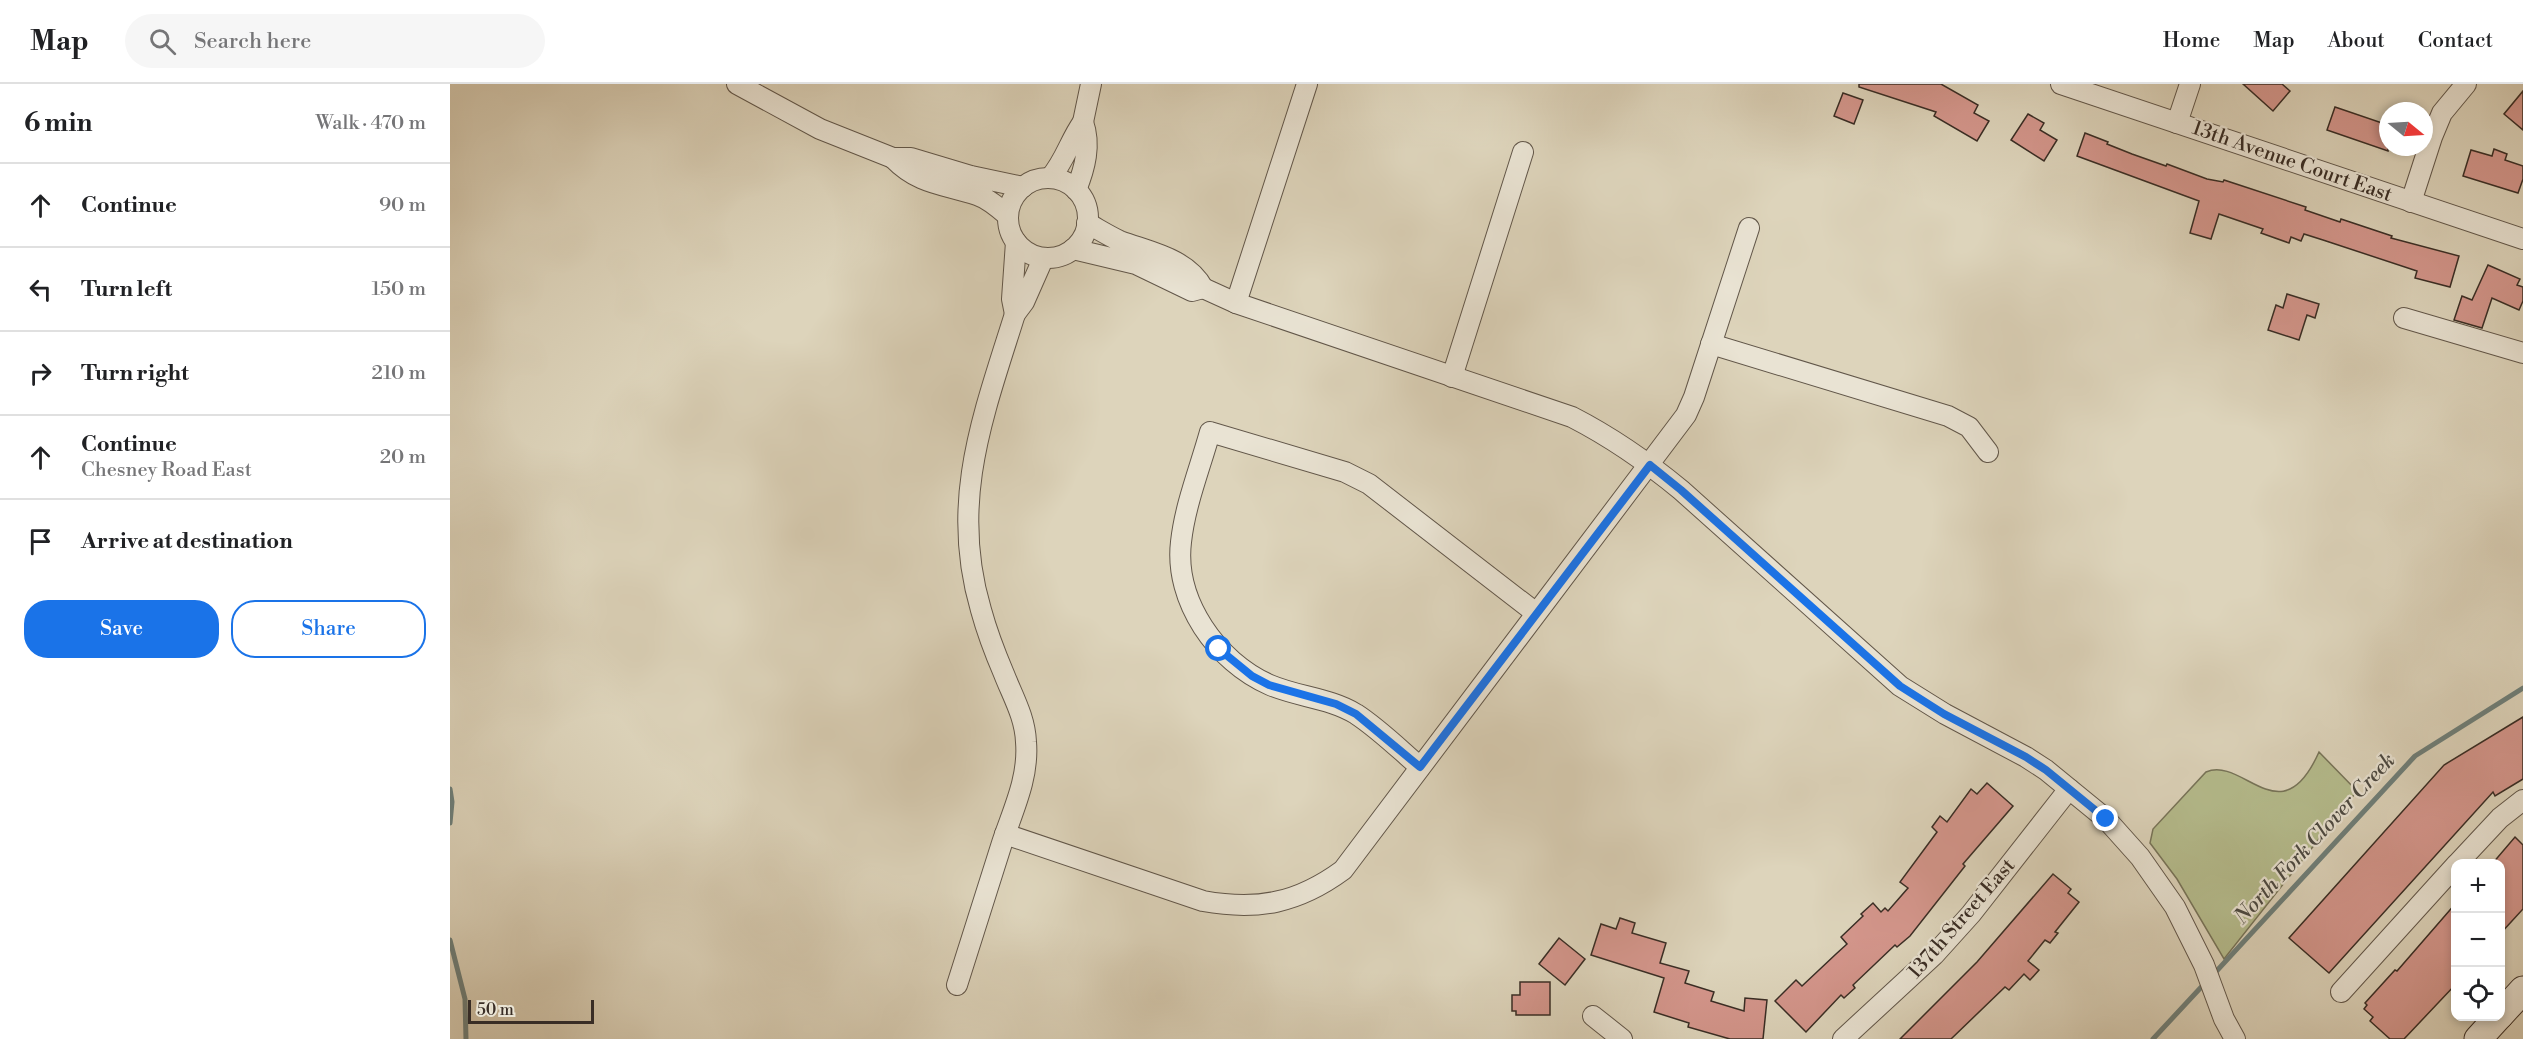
<!DOCTYPE html>
<html lang="en">
<head>
<meta charset="utf-8">
<style>
  :root { --surface:#fff; --page:#f6f6f6; --text:#202124; --muted:#757577; --line:#e0e0e0; --accent:#1a73e8 }
  body { margin:0; font-family:"Libre Bodoni",serif; background:var(--page); color:var(--text) }
  .controls { position:absolute; right:18px; bottom:18px; display:grid; overflow:hidden; border-radius:12px; box-shadow:0 3px 9px #0003 }
  .controls button { width:54px; height:54px; display:grid; place-items:center; padding:0; border:0; border-bottom:2px solid var(--line); background:var(--surface); color:var(--text); font:30px sans-serif }
  .compass { position:absolute; left:1929px; top:18px; width:54px; height:54px; border-radius:50%; background:var(--surface); box-shadow:0 3px 9px #0003; rotate:108deg }
  .scale { position:absolute; left:18px; bottom:15px; width:126px; box-sizing:border-box; padding-left:6px; border:3px solid #392d25; border-top:0; font-size:16px; line-height:21px; white-space:nowrap; color:#392d25; -webkit-text-stroke:4px #e9e3d3; paint-order:stroke }
  .stop { position:absolute; width:18px; height:18px; margin:-14px; border:4px solid #1a73e8; border-radius:50%; background:#fff }
  .stop.end { background:#1a73e8; border-color:#fff; box-shadow:0 2px 6px #0008 }
  .list { margin:0; padding:0; list-style:none }
  h2 { display:flex; justify-content:space-between; align-items:center; height:78px; margin:0; padding:0 24px; font-size:26px }
  h2 small { font-size:20px; font-weight:400; color:var(--muted) }
  .list li { display:grid; grid-template-columns:39px 1fr auto; gap:18px; align-items:center; box-sizing:border-box; height:84px; padding:0 24px; border-top:2px solid var(--line) }
  .list b { display:block; font-size:22px; white-space:nowrap }
  .list p { margin:0; font-size:20px; white-space:nowrap; color:var(--muted) }
  .list em { font-size:20px; font-style:normal; color:var(--muted) }
  .actions { display:flex; gap:12px; padding:18px 24px }
  .actions a { flex:1; padding:14px 0; border:2px solid var(--accent); border-radius:24px; text-align:center; font-size:21px; color:var(--accent) }
  .actions .main { background:var(--accent); color:#fff }
  .icon { flex:none; width:33px; height:33px; fill:none; stroke:currentColor; stroke-width:2; stroke-linecap:round; stroke-linejoin:round }
  .map { position:relative; flex:none; width:2073px; height:955px; overflow:hidden }
  header { display:flex; align-items:center; gap:36px; box-sizing:border-box; height:84px; padding:0 30px; background:var(--surface); border-bottom:2px solid var(--line) }
  header strong { font-size:28px }
  nav { display:flex; gap:33px; margin-inline-start:auto; font-size:21px }
  .search { width:420px; height:54px; background:var(--page); display:flex; align-items:center; gap:15px; box-sizing:border-box; padding:0 21px; border-radius:33px; color:var(--muted); font-size:22px }
  main { display:flex }
  aside { flex:1; background:var(--surface) }
  .map>svg:first-child { display:block }
  .green { fill:#b5bc8d; stroke:#777459; stroke-width:1.5 }
  .lines { fill:none; stroke-linecap:round; stroke-linejoin:round }
  .stream { stroke:#6f807b; stroke-width:5 }
  .building { fill:#d4968c; stroke:#392d25; stroke-width:1.5 }
  .minor-casing { stroke:#62574a; stroke-width:22 }
  .secondary-casing { stroke:#392d25; stroke-width:29 }
  .minor { stroke:#e9e3d3; stroke-width:20 }
  .secondary { stroke:#e9e3d3; stroke-width:27 }
  .route { stroke:#1a73e8; stroke-width:8 }
  .labels { text-anchor:middle; dominant-baseline:central; stroke-width:4.5; stroke-linejoin:round; paint-order:stroke }
  .street-label { font-size:20px; fill:#392d25; stroke:#e9e3d3 }
  .water-label { font-size:21px; font-style:italic; fill:#4b4942; stroke:#e9e3d3 }
</style>
</head>
<body>
<header>
<strong>Map</strong>
<div class="search"><svg class="icon" aria-label="search" viewBox="0 0 24 24"><circle cx="10" cy="10" r="6"/><path d="M15 15l6 6"/></svg>Search here</div>
<nav><a>Home</a><a>Map</a><a>About</a><a>Contact</a></nav>
</header>
<main>
<aside>
<h2>6 min<small>Walk · 470 m</small></h2>
<ul class="list">
<li><svg class="icon" aria-label="ahead" viewBox="0 0 24 24"><path d="M12 20V5M6 11l6-6 6 6"/></svg><div><b>Continue</b></div><em>90 m</em></li>
<li><svg class="icon" aria-label="left" viewBox="0 0 24 24"><path d="M17 20v-9H6M10 6l-5 5 5 5"/></svg><div><b>Turn left</b></div><em>150 m</em></li>
<li><svg class="icon" aria-label="right" viewBox="0 0 24 24"><path d="M7 20v-9h11M14 6l5 5-5 5"/></svg><div><b>Turn right</b></div><em>210 m</em></li>
<li><svg class="icon" aria-label="ahead" viewBox="0 0 24 24"><path d="M12 20V5M6 11l6-6 6 6"/></svg><div><b>Continue</b><p>Chesney Road East</p></div><em>20 m</em></li>
<li><svg class="icon" aria-label="arrive" viewBox="0 0 24 24"><path d="M6 21V4h12l-3 4 3 4H6"/></svg><div><b>Arrive at destination</b></div></li>
</ul>
<div class="actions"><a class="main">Save</a><a>Share</a></div>
</aside>
<div class="map">
<svg width="2073" height="955" viewBox="0 0 2073 955">
  <rect width="100%" height="100%" fill="#ddd4bb"/>
  <filter id="stains"><feTurbulence type="fractalNoise" baseFrequency=".00333" numOctaves="4"/><feColorMatrix values="0 0 0 0 .2 0 0 0 0 .09 0 0 0 0 .02 0 0 0 .5 -.17"/></filter>
  <radialGradient id="worn" r=".72"><stop offset=".6" stop-color="#630" stop-opacity="0"/><stop offset="1" stop-color="#630" stop-opacity=".3"/></radialGradient>
  <!-- green -->
  <path class="green" d="M1869 668 1907 707 1774 875 1727 795 1700 759 1703 745 1756 688C1794 672 1831 753 1869 668Z"/>
  <g class="lines">
    <!-- stream -->
    <g class="stream">
      <path d="M0 705 2 718 0 739"/>
      <path d="M0 856 15 915 16 955"/>
      <path d="M1762 892 1965 672 2073 604"/>
      <path d="M1703 955 1755 899"/>
    </g>
  </g>
  <!-- building -->
  <g class="building">
    <path d="M1409 0H1491L1528 21 1524 29 1539 37 1527 57 1484 32 1486 28 1409 3Z"/>
    <path d="M1793 0H1832L1840 7 1823 27Z"/>
    <path d="M2073 7V46L2054 30Z"/>
    <path d="M1393 9 1413 16 1404 40 1384 32Z"/>
    <path d="M1885 23 1938 41V67L1877 46Z"/>
    <path d="M1578 30 1594 39 1590 46 1607 56 1594 77 1561 56Z"/>
    <path d="M1635 49 1658 58 1657 60 1682 70 1716 82 1717 80 1757 95 1773 98 1774 96 1856 123 1855 126 1890 138 1891 135 1942 152 1941 154 2009 172 2000 203 1965 194 1967 187 1873 156 1854 150 1851 157 1841 153 1839 159 1811 149 1813 145 1769 130 1761 155 1740 149 1749 117 1627 72Z"/>
    <path d="M2044 65 2057 70 2055 76 2073 82V95L2068 109 2013 92 2021 66 2042 72Z"/>
    <path d="M2038 181 2070 195 2067 201 2073 203V217L2069 226 2042 214 2032 244 2004 236 2012 212 2022 216Z"/>
    <path d="M1837 210 1869 220 1865 234 1857 231 1849 256 1818 246 1826 221 1833 224Z"/>
    <path d="M2073 633V695L2045 712 2043 708 1879 889 1839 854 1994 681Z"/>
    <path d="M1537 699 1563 722 1513 780 1515 782 1460 852 1447 863 1445 861 1403 901 1405 904 1394 914 1391 911 1356 948 1325 917 1346 896 1352 902 1386 870 1397 860 1391 853 1413 832 1411 830 1423 819 1431 828 1435 824 1438 827 1458 804 1450 798 1487 748 1482 743 1490 732 1497 738 1521 705 1527 710Z"/>
    <path d="M2065 753 2073 761V825L2050 850V780H2042Z"/>
    <path d="M1603 790 1621 805 1618 809 1629 818 1605 848 1608 849 1600 859 1595 856 1578 877 1589 886 1580 896 1574 890 1559 906 1555 903 1501 955H1450L1527 878Z"/>
    <path d="M2006 819V900L1954 955H1940L1920 937 1923 933 1914 925 1917 921 1915 919 1945 886 1947 887Z"/>
    <path d="M1170 834 1185 839 1182 849 1216 859 1210 879 1239 887 1235 899 1264 908 1261 917 1294 927 1295 914 1317 916 1313 955H1280L1238 943 1239 939 1204 928 1214 894 1141 871 1151 840 1166 845Z"/>
    <path d="M1109 854 1135 875 1115 901 1089 880Z"/>
    <path d="M1070 898H1100V931H1066V927H1062V911H1070Z"/>
  </g>
  <g class="lines">
    <!-- minor casing -->
    <g class="minor-casing">
      <g id="minor">
        <path d="M287 0 370 45 443 74"/>
        <path d="M1611 0 2073 155"/>
        <path d="M633 38 641 0"/>
        <path d="M1727 39 1740 0"/>
        <path d="M600 94C615 77 620 56 633 38 641 61 635 84 626 106"/>
        <circle cx="598" cy="134" r="40"/>
        <path d="M1961 118 1982 53 1992 29 2016 0"/>
        <path d="M558 132C549 124 539 115 527 111 494 100 469 101 443 74H461L521 92 573 103"/>
        <path d="M566 158 562 215 565 230 574 218 593 175"/>
        <path d="M623 165 686 180 742 207 753 204C737 174 699 168 670 157 659 152 648 145 637 139"/>
        <path d="M753 204 786 219 1122 333C1161 353 1197 378 1231 406L1450 602 1495 630 1576 673 1596 686 1656 735 1690 773 1725 823 1754 881 1774 935 1785 955"/>
        <path d="M786 219 857 0"/>
        <path d="M1954 234 2073 269"/>
        <path d="M1261 260 1498 332 1519 343 1538 368"/>
        <path d="M1002 293 1073 68"/>
        <path d="M970 683C949 665 929 645 906 630 880 614 848 613 820 601 767 578 724 517 731 458 735 421 750 384 760 348L895 388 919 400 1086 529"/>
        <path d="M555 750 753 817C808 827 848 819 893 786L1236 331 1244 313 1299 144"/>
        <path d="M2007 780 2050 734 2073 716"/>
        <path d="M507 901C522 854 537 806 552 759 563 726 579 694 576 658 575 633 563 613 554 590 545 569 537 548 531 526 499 418 533 332 565 230"/>
        <path d="M1891 908 2006 781"/>
        <path d="M1143 932 1172 955"/>
        <path d="M1393 955 1484 871 1521 830 1619 705"/>
      </g>
    </g>
    <!-- secondary casing -->
    <g class="secondary-casing">
      <g id="secondary">
        <path d="M2050 931 2073 906"/>
        <path d="M2028 955 2049 932"/>
      </g>
    </g>
    <!-- minor -->
    <use href="#minor" class="minor"/>
    <!-- secondary -->
    <use href="#secondary" class="secondary"/>
  </g>
  <g class="lines">
    <!-- route -->
    <path class="route" d="M769 565 802 592 819 601 886 620 906 630 970 683 1200 381 1231 406 1450 602 1494 630 1576 673 1596 686 1656 735"/>
  </g>
  <g class="labels">
    <!-- street labels -->
    <g class="street-label">
      <text transform="translate(1842 78) rotate(19)">13th Avenue Court East</text>
      <text transform="translate(1512 835) rotate(-49)">137th Street East</text>
    </g>
    <!-- water labels -->
    <g class="water-label">
      <text transform="translate(1865 755) rotate(-47)">North Fork Clover Creek</text>
    </g>
  </g>
  <rect width="100%" height="100%" filter="url(#stains)"/>
  <rect width="100%" height="100%" fill="url(#worn)"/>
</svg>
<div class="controls">
<button>+</button>
<button>−</button>
<button><svg class="icon" aria-label="locate" viewBox="0 0 24 24"><circle cx="12" cy="12" r="6"/><path d="M12 2v4M12 18v4M2 12h4M18 12h4"/></svg></button>
</div>
<svg class="compass" viewBox="-18 -18 36 36"><path d="M0-13l5 13h-10z" fill="#e53935"/><path d="M0 13l5-13h-10z" fill="#757577"/></svg>
<div class="scale">50 m</div>
<div class="stop" style="left:769px;top:565px"></div>
<div class="stop end" style="left:1656px;top:735px"></div>
</div>
</main>
</body>
</html>
